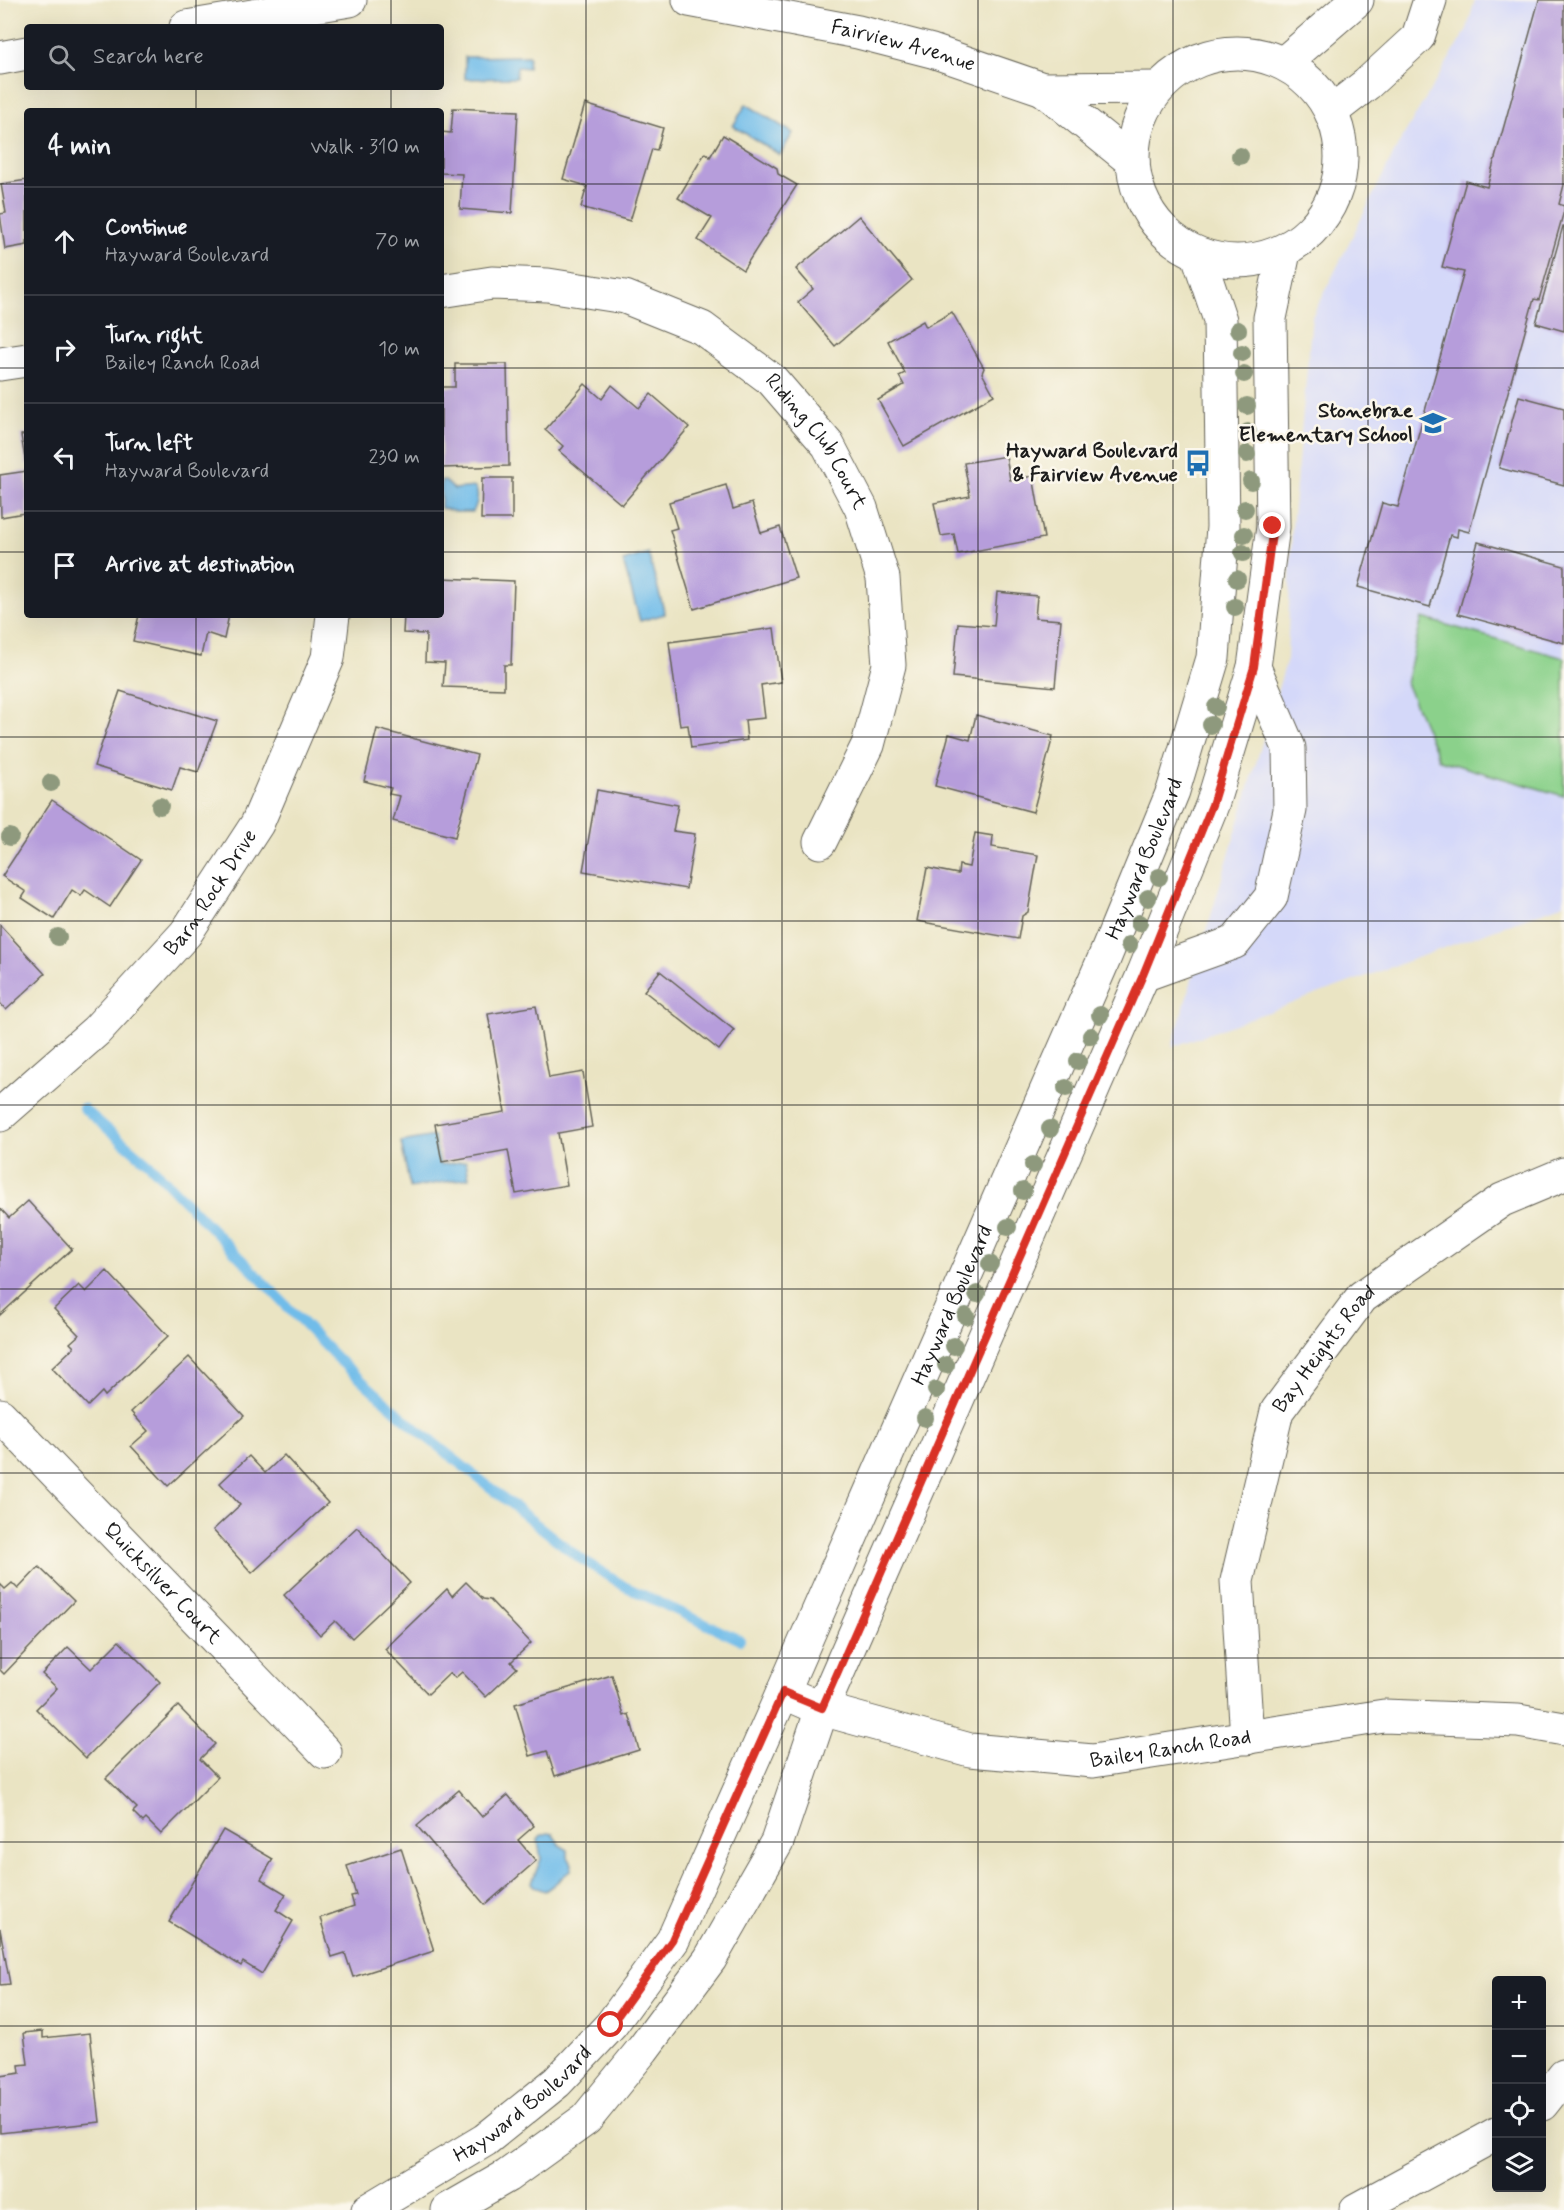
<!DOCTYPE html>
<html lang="en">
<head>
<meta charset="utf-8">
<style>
  :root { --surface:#171b24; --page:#242831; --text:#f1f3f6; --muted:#9ea1a6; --line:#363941 }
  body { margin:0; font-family:Mynerve,sans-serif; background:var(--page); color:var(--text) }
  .controls { position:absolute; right:18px; bottom:18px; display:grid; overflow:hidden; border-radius:6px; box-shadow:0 6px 24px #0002 }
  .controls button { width:54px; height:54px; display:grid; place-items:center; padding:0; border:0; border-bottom:2px solid var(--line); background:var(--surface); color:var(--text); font:30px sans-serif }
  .stop { position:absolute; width:18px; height:18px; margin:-14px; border:4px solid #d93025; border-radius:50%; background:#fff }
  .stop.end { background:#d93025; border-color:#fff; box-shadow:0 2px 6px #0008 }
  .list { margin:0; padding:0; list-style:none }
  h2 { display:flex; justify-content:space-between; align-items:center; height:78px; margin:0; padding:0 24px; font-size:26px }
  h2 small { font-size:20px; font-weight:400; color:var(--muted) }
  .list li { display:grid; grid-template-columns:39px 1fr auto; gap:18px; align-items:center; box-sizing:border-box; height:108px; padding:0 24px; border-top:2px solid var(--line) }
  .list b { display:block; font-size:22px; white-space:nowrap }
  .list p { margin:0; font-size:20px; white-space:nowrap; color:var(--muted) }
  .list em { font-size:20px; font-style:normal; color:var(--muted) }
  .icon { flex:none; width:33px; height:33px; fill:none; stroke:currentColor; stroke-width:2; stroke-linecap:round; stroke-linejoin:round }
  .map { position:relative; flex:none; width:1564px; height:2210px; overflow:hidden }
  .search { position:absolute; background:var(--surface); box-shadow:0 6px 24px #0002; left:24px; top:24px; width:420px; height:66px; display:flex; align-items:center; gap:15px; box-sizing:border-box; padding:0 21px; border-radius:6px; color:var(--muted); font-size:22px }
  .panel { position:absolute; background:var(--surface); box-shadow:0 6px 24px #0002; left:24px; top:108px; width:420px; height:510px; border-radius:6px }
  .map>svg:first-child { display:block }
  .built { fill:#d4d8f9 }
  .green { fill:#8bd18b; stroke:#547654; stroke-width:1.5 }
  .water { fill:#70bce9; stroke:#466c82; stroke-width:1.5 }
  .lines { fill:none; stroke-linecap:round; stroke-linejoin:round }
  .stream { stroke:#70bce9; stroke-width:10 }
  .building { fill:#b69ddb }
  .minor-casing { stroke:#646256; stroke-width:35 }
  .major-casing { stroke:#646256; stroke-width:35 }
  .minor { stroke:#fff; stroke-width:33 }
  .major { stroke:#fff; stroke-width:33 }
  .tree { fill:#8e997d }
  .route { stroke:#d93025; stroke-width:8 }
  .grid { fill:none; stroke:#1c1c1c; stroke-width:1.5; stroke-opacity:0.55 }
  .labels { text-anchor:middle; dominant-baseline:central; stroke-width:5; stroke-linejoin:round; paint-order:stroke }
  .street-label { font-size:21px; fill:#1c1c1c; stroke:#fbf7ec }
  .poi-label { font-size:21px; font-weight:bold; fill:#1c1c1c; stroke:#fbf7ec; text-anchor:end }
</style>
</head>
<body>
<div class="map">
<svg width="1564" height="2210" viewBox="0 0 1564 2210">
  <rect width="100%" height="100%" fill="#fbf7ec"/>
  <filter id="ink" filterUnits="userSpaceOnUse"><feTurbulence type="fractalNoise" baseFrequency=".0167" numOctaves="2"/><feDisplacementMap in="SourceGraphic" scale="12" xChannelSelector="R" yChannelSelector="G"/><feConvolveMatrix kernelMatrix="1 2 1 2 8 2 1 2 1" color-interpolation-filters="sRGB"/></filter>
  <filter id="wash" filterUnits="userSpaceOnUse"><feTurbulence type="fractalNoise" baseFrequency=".008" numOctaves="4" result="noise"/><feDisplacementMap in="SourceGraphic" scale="24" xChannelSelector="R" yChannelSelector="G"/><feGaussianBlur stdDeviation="1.35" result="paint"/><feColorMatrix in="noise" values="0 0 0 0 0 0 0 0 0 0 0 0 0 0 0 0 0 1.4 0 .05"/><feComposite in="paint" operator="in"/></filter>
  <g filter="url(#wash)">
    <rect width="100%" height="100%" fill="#eae4c3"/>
    <!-- built -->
    <path class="built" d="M1475 0H1564V904L1172 1047 1287 659 1292 528 1312 317 1399 143 1467 29Z"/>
    <!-- green -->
    <path class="green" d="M1422 618 1564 658V796L1439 760 1406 683Z"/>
    <!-- water -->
    <g class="water">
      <path d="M529 56 528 68 517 67 516 78 465 79V57Z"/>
      <path d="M746 104 793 133 780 155 733 126Z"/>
      <path d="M441 480 445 481 454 489 475 487C480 495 477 504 473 512H456L441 508Z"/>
      <path d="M648 553 665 614 640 621 623 561Z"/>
      <path d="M434 1136 440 1165 466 1161 469 1178 410 1188 401 1142Z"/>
      <path d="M547 1833 553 1834 561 1846 568 1850V1857L572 1864 571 1870C562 1877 556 1884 545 1891L534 1887 532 1882 541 1859 538 1840 540 1836Z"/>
    </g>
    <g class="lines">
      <!-- stream -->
      <path class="stream" d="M83 1108 150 1165 340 1361 415 1428 578 1557 624 1586 740 1640"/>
    </g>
    <g id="blocks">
      <!-- building -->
      <g class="building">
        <path d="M1539 0H1564V185L1559 204 1564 206V211L1539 300 1534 299 1469 532 1458 529 1457 537 1450 535 1430 607 1358 587 1382 503 1398 507 1464 272 1442 267 1466 181 1487 187Z"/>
        <path d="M585 104 663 128 657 150 652 149 630 221 581 207 587 186 563 179Z"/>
        <path d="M453 108 518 111 512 213 460 209 462 174 441 173V132L451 133Z"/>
        <path d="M723 135 777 168 778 174 797 185 743 270 698 240 712 218 678 198 705 153 710 157Z"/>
        <path d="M27 180V245L5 249 0 214 6 213 1 184Z"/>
        <path d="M859 216 912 280 835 346 798 302 813 289 796 269Z"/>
        <path d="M1563 226H1564V331L1536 323Z"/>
        <path d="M952 312 984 368 982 373 994 395 904 446 878 400 904 385 899 376 905 373 888 341 923 321 926 327Z"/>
        <path d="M455 364H507L509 466 441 468V387H455Z"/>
        <path d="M585 384 602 399 612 385 639 408 651 394 689 427 622 505 559 451 563 446 545 430Z"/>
        <path d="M1519 396 1564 408V485L1499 468Z"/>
        <path d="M27 434V465H26L21 435Z"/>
        <path d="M1006 456 1010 480 1033 476 1044 538 958 554 954 534 941 536 934 503 970 496 964 463Z"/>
        <path d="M27 471V522L24 513 1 517 0 475Z"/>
        <path d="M482 478H512V519H481Z"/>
        <path d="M726 485 733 509 752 503 761 533 780 527 796 578 694 609 670 530 677 528 669 502Z"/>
        <path d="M1478 542 1564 566V643L1458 614Z"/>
        <path d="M441 578 514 581 511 665H504V689L443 687 445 663 425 662 426 634 403 633 404 615H441Z"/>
        <path d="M997 592 1037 596 1035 618 1061 620 1055 687 953 677 958 623 994 626Z"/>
        <path d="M139 615H229L224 639 206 633 201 656 133 641Z"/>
        <path d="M774 628 781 682 761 685 765 718 745 720 747 740 691 748 688 725 680 726 669 642Z"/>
        <path d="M120 691 217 721 198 772 180 767 172 790 94 766Z"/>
        <path d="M976 715 1053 736 1033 812 935 786 949 734 970 740Z"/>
        <path d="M377 729 477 755 455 837 393 821 400 796 389 794 391 788 364 781Z"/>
        <path d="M597 790 678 805 673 831 695 834 686 889 583 871Z"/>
        <path d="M52 800 141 860 110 907 85 890 81 896 72 890 54 919 22 898 26 892 2 876Z"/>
        <path d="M975 833 993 836 992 847 1038 855 1028 912 1022 916 1018 939 917 921 927 868 958 874 959 865 969 867Z"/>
        <path d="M0 925 45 974 6 1010 0 1003Z"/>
        <path d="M660 971 734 1030 719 1050 644 991Z"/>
        <path d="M536 1006 549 1078 583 1072 592 1127 558 1133 567 1185 516 1194 508 1150 442 1162 435 1124 505 1112 488 1014Z"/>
        <path d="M28 1201 72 1249 0 1315V1208L9 1218Z"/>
        <path d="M107 1271 168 1336 105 1396 102 1392 88 1406 52 1368 74 1347 70 1343 79 1335 54 1309 79 1285 86 1292Z"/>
        <path d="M189 1357 244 1416 168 1486 131 1446 148 1431 131 1412Z"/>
        <path d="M284 1455 328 1503 252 1573 213 1530 240 1505 220 1483 249 1456 265 1473Z"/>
        <path d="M357 1527 410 1583 352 1638 335 1621 320 1635 284 1595Z"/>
        <path d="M39 1567 74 1601 4 1674 0 1670V1584L5 1589 12 1583 18 1589Z"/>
        <path d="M466 1582 483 1599 490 1600 531 1643 511 1662 517 1668 486 1697 462 1672 455 1678 450 1673 428 1694 385 1649 447 1589 452 1596Z"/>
        <path d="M119 1641 160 1682 86 1758 36 1709 57 1688 42 1674 68 1647 91 1669Z"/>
        <path d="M612 1675 624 1716 629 1714 639 1750 555 1776 547 1751 530 1756 515 1704Z"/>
        <path d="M178 1706 215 1744 200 1759 218 1777 161 1834 146 1819 143 1822 133 1812 137 1808 106 1778Z"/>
        <path d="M459 1790 482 1817 508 1795 534 1826 518 1840 536 1861 485 1905 417 1826Z"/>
        <path d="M223 1830 273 1859 261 1879 286 1894 276 1910 293 1921 262 1974 243 1962 241 1966 169 1922Z"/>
        <path d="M401 1848 434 1951 353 1977 345 1953 332 1957 320 1918 354 1906 351 1896 356 1895 347 1866Z"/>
        <path d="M0 1929 10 1984 0 1985Z"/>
        <path d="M43 2031V2038L90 2033 100 2122 0 2133V2076L20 2073 19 2065 28 2064 24 2033Z"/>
      </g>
    </g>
  </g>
  <g filter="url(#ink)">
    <use href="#blocks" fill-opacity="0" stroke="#646256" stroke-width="1.5"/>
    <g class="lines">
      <!-- minor casing -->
      <g class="minor-casing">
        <g id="minor">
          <path d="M1284 63 1357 0"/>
          <path d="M1332 111 1367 84 1418 37 1430 0"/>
          <path id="s1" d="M441 291 492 283 548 285 625 297 702 328 772 380 828 445 861 508 883 578 889 665 868 745 820 842"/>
          <path d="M0 364 27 360"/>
          <path d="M1143 975 1235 942 1271 897 1290 810 1289 748 1254 667"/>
          <path id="s2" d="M0 1115 96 1031 186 933 257 824 328 658 333 615"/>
          <path id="s3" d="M0 1415 325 1752"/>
          <path id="s4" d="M783 1692 822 1709 970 1750 1093 1761 1384 1716 1518 1721 1564 1729"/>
          <path id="s5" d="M1247 1738 1237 1581 1277 1411 1362 1297 1502 1200 1564 1174"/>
          <path d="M1542 2104 1564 2076"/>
          <path d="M1356 2210 1496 2134"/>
        </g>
      </g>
      <!-- major casing -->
      <g class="major-casing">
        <g id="major">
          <path id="s6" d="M689 0 858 32 932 51 1043 89 1158 88"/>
          <path d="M186 27 350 0"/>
          <circle cx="1237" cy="157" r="104"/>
          <path d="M0 58 27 53"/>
          <path d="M1043 89 1133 162"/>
          <path id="s7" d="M368 2210 485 2140 557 2082 611 2025 673 1940 783 1692 1104 959 1173 791 1213 658 1223 527 1220 320 1198 255"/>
          <path d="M448 2210 507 2176 586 2119 643 2049 710 1959 777 1842 822 1709 1143 975 1212 805 1254 667 1273 527 1270 318 1284 252"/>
        </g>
      </g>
      <!-- minor -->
      <use href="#minor" class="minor"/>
      <!-- major -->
      <use href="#major" class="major"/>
    </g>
    <!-- trees -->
    <g class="tree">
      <circle cx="1240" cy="156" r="9"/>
      <circle cx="1238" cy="330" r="9"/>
      <circle cx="1242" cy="353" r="9"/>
      <circle cx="1244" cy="374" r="9"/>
      <circle cx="1247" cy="406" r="9"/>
      <circle cx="1248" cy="432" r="9"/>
      <circle cx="1247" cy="454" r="9"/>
      <circle cx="1251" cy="481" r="9"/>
      <circle cx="1245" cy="509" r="9"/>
      <circle cx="1244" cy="535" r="9"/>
      <circle cx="1243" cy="553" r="9"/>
      <circle cx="1237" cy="579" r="9"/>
      <circle cx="1235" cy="607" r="9"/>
      <circle cx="1216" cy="707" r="9"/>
      <circle cx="1211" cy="725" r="9"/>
      <circle cx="51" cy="783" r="9"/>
      <circle cx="160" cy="806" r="9"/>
      <circle cx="10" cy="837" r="9"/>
      <circle cx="1159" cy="877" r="9"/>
      <circle cx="1148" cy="898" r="9"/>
      <circle cx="1139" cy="923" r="9"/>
      <circle cx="58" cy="937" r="9"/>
      <circle cx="1129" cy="945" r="9"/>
      <circle cx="1100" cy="1015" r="9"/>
      <circle cx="1091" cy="1036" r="9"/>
      <circle cx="1078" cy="1061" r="9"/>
      <circle cx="1066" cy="1088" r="9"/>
      <circle cx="1050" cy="1129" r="9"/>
      <circle cx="1033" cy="1165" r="9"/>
      <circle cx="1023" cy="1191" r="9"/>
      <circle cx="1008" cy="1227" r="9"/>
      <circle cx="990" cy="1264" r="9"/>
      <circle cx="977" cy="1294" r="9"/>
      <circle cx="966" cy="1316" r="9"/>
      <circle cx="954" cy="1346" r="9"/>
      <circle cx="946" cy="1365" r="9"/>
      <circle cx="936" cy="1390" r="9"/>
      <circle cx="925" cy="1418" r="9"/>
    </g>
  </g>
  <g class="lines" filter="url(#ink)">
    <!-- route -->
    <path class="route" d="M611 2025 672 1940 783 1692 822 1708 1143 975 1212 805 1254 667 1273 526"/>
  </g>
  <!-- grid -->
  <path class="grid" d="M196 0V27M391 0V27M586 0V2210M782 0V2210M978 0V2210M1173 0V2210M1368 0V2210M196 87V111M391 87V111M0 184H27M441 184H1564M0 368H27M441 368H1564M0 552H27M441 552H1564M196 615V2210M391 615V2210M0 737H1564M0 921H1564M0 1105H1564M0 1289H1564M0 1473H1564M0 1658H1564M0 1842H1564M0 2026H1496M1542 2026H1564"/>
  <!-- icons -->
  <defs>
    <g id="school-bare" transform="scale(2.07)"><path d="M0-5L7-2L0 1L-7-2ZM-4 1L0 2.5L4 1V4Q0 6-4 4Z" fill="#1f6fb2" stroke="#fbf7ec" stroke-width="2.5" paint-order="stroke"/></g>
    <g id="bus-bare" transform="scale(2.07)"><path d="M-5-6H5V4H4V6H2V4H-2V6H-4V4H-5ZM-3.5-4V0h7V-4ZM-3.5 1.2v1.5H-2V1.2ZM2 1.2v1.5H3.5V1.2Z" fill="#1f6fb2" stroke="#fbf7ec" stroke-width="2.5" paint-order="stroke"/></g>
  </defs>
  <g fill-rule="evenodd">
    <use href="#school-bare" x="1433" y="423"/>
    <use href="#bus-bare" x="1198" y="463"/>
  </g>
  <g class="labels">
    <!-- street labels -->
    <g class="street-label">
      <text stroke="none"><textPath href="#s6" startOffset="219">Fairview Avenue</textPath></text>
      <text stroke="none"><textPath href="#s1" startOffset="432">Riding Club Court</textPath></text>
      <text stroke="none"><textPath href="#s7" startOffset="1592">Hayward Boulevard</textPath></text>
      <text stroke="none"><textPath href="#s2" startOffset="308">Barn Rock Drive</textPath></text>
      <text stroke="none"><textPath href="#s7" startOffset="1106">Hayward Boulevard</textPath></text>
      <text stroke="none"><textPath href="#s5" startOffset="410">Bay Heights Road</textPath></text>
      <text stroke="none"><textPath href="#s3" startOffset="234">Quicksilver Court</textPath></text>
      <text stroke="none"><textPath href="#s4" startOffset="398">Bailey Ranch Road</textPath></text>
      <text stroke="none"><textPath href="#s7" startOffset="188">Hayward Boulevard</textPath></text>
    </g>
    <!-- poi labels -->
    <g class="poi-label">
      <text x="1413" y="411">Stonebrae<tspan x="1413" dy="24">Elementary School</tspan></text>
      <text x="1178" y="451">Hayward Boulevard<tspan x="1178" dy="24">&amp; Fairview Avenue</tspan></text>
    </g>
  </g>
</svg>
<div class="controls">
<button>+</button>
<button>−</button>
<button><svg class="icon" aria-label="locate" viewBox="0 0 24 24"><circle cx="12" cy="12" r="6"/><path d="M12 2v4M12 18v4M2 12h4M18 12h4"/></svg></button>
<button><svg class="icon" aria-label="layers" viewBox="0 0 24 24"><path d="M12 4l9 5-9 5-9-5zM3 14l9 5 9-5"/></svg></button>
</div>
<div class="stop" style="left:611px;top:2025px"></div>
<div class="stop end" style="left:1273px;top:526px"></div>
<div class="search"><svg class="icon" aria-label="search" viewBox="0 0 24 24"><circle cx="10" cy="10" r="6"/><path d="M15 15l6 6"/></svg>Search here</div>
<section class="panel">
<h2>4 min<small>Walk · 310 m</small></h2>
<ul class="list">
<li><svg class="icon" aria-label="ahead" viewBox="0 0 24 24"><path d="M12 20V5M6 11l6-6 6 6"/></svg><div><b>Continue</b><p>Hayward Boulevard</p></div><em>70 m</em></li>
<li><svg class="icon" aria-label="right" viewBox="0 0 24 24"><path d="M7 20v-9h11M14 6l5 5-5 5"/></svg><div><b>Turn right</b><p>Bailey Ranch Road</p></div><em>10 m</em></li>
<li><svg class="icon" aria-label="left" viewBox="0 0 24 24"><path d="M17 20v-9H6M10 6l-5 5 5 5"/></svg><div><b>Turn left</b><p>Hayward Boulevard</p></div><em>230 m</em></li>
<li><svg class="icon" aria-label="arrive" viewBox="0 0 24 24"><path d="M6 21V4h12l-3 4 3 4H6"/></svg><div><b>Arrive at destination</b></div></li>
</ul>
</section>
</div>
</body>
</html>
